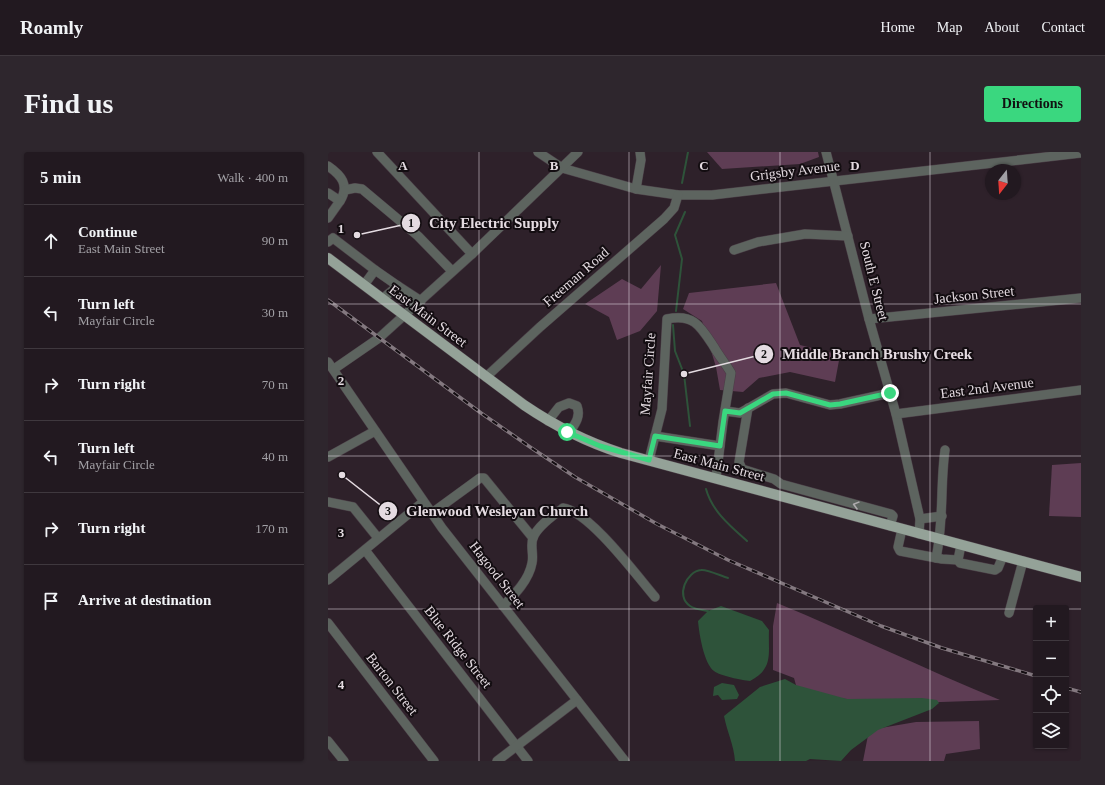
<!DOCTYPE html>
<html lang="en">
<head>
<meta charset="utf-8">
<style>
  :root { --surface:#221920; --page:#2e262d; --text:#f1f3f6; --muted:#a2a0a5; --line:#3f383e; --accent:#3ad77f }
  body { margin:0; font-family:"Times New Roman",serif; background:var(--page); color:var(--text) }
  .controls { position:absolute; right:12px; bottom:12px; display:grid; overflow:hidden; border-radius:4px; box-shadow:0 1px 3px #0004 }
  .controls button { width:36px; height:36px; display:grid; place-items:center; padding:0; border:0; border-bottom:1px solid var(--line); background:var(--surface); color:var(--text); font:20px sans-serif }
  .compass { position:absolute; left:657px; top:12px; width:36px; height:36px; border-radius:50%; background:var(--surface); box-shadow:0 1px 3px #0004; rotate:197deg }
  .stop { position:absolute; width:12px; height:12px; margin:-9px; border:3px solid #3ad77f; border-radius:50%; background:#fff }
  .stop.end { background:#3ad77f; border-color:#fff; box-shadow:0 1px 4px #0008 }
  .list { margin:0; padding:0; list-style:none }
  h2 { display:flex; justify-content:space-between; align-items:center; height:52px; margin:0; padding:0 16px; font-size:17px }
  h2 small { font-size:13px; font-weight:400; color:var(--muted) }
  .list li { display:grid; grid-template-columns:26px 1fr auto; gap:12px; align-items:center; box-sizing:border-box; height:72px; padding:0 16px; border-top:1px solid var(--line) }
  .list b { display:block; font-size:15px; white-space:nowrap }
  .list p { margin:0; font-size:13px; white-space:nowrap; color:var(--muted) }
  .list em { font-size:13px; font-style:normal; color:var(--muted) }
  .icon { flex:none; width:22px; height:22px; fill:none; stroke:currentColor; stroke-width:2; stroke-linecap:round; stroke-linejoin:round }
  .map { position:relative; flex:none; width:753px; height:609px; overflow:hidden; border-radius:4px }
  header { display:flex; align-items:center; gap:24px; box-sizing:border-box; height:56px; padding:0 20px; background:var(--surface); border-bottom:1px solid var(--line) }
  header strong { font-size:19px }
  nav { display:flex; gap:22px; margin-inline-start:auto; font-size:14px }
  .intro { display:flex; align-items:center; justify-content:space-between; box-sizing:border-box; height:96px; padding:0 24px }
  h1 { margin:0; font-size:28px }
  .button { padding:10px 18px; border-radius:4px; background:var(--accent); color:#111; font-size:14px; font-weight:700 }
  main { display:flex; gap:24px; padding:0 24px }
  aside { flex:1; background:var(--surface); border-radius:4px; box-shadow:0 1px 3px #0004 }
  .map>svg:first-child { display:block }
  .green { fill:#5e3d54 }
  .water { fill:#2e533a }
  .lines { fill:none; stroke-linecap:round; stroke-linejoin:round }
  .stream { stroke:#2e533a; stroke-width:2 }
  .minor-casing { stroke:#4b3f47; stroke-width:10 }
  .major-casing { stroke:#4b3f47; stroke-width:11 }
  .minor { stroke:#5d645f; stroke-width:9 }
  .major { stroke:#94a298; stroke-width:10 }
  .rail-casing { stroke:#83787f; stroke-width:3.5 }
  .rail { stroke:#130d11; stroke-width:2; stroke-dasharray:6; stroke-linecap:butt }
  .oneway { stroke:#aeabad }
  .route { stroke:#3ad77f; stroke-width:5 }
  .grid { fill:none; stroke:#e4dbe1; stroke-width:1; stroke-opacity:0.55 }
  .labels { text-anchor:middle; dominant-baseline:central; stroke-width:4; stroke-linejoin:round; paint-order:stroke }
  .street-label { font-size:14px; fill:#e4dbe1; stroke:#130d11 }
  .grid-label { font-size:13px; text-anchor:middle; font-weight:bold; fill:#e4dbe1; stroke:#130d11; stroke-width:4; stroke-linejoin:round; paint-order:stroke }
  .leader { fill:none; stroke:#e4dbe1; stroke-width:1.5 }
  .callout-dot { fill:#e4dbe1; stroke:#130d11; stroke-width:1.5 }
  .mark-label { font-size:12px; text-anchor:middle; font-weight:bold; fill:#111 }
  .callout-label { font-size:15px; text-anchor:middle; font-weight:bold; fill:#e4dbe1; stroke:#130d11; stroke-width:4; stroke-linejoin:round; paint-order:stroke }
</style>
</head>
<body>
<header>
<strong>Roamly</strong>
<nav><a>Home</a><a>Map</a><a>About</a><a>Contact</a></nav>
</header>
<div class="intro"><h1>Find us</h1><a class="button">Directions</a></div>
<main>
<aside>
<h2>5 min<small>Walk · 400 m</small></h2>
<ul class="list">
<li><svg class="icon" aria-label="ahead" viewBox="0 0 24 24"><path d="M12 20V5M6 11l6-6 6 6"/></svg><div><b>Continue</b><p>East Main Street</p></div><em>90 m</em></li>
<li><svg class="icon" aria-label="left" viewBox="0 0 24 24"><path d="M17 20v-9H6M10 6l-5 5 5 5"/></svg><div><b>Turn left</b><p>Mayfair Circle</p></div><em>30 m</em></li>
<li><svg class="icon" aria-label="right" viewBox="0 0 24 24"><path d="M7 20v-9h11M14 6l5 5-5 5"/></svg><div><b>Turn right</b></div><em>70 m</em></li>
<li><svg class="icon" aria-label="left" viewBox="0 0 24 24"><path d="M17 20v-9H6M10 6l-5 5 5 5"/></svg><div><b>Turn left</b><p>Mayfair Circle</p></div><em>40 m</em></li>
<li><svg class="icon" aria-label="right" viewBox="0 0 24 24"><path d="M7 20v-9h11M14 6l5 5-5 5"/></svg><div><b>Turn right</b></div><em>170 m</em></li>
<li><svg class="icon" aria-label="arrive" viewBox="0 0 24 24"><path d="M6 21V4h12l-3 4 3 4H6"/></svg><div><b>Arrive at destination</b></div></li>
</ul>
</aside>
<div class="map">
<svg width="753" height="609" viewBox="0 0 753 609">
  <rect width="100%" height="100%" fill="#2e212a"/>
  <!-- green -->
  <g class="green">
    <path d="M379 0H490L491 5 472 12 394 17Z"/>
    <path d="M333 113 329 159 312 179 289 188 281 165 257 152 294 127 313 137Z"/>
    <path d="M448 131 472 193 512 203 507 230 462 220 431 226 415 240 392 238 388 215 374 169 355 157 361 141Z"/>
    <path d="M753 311V365L721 364 724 313Z"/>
    <path d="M449 451C524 482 597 517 672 548L584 551 471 544 466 526 445 518V474Z"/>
    <path d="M651 569 652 597 618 602 616 609H535L541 578 588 570Z"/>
  </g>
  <!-- water -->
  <g class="water">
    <path d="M393 454 434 469 441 478C440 503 446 516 422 529 414 528 392 524 386 519 376 512 371 481 370 469L380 459Z"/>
    <path d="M457 527 468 533 519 547 594 546 609 548 611 551 604 557 550 578 523 598 513 609 482 607 478 609H407C406 593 399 580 396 564L432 535Z"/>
    <path d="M394 531 406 533 411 543 409 547 394 548 390 543 385 544 386 535Z"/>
  </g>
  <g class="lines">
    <!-- stream -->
    <g class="stream">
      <path d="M354 31 360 0"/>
      <path d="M348 159 354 107 347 83 357 60"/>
      <path d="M345 173 347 199 356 222 362 274"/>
      <path d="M378 337C384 359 402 374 419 389"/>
      <path d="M380 459C374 458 366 457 362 454 347 444 359 419 373 418 379 417 393 424 400 426"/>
    </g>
    <!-- minor casing -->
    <g class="minor-casing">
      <g id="minor">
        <path d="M49 0 144 102"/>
        <path d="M210 0 234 16 308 37 350 43H384L753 1"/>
        <path d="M498 0 541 167 568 262 592 367 591 382"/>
        <path d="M0 14C13 23 22 33 12 49"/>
        <path d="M308 37 313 8 312 0"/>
        <path d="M17 38 27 36 34 37 90 84 124 119"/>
        <path d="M0 41 12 49 0 66"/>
        <path d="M0 90 5 86 47 118 36 133"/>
        <path d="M406 98 430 90 477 82 520 84"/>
        <path d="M47 118 70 134 54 147"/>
        <path d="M70 134 93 149"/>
        <path d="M541 167 753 146"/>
        <path d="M0 210 114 376 297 609"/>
        <path d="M6 217 51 186 144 102 250 0"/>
        <path d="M158 225 212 175 336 67 346 56 350 43"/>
        <path d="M420 256 411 310 414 317 446 327 453 332 563 362 565 364 562 374"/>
        <path d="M397 259 412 261 445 242 458 241 502 253 512 252 562 241"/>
        <path d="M568 262 753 238"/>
        <path d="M220 269 231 255 241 251 249 254C253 265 247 272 241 281"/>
        <path d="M327 284 392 294"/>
        <path d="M0 305 47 279"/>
        <path d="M321 308 334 257 339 167C366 161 373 175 386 195 391 204 398 212 403 221L395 270 388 326"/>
        <path d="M0 350 25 355 50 386"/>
        <path d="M104 361 152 326H156L205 386"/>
        <path d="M592 367 614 364"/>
        <path d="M574 377 570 395 572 399 614 407 630 408"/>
        <path d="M633 393 630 408 632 411 667 418 670 416 675 404"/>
        <path d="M37 398 200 609"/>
        <path d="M608 406C616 370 612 334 617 298"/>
        <path d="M0 428 95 350"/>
        <path d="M175 454C187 442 201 428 204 411 206 403 202 393 205 386 209 374 226 363 235 356 261 359 309 424 327 445"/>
        <path d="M681 461 695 409"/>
        <path d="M0 471 106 609"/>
        <path d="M0 589 16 609"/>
        <path d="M169 609 249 548"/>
      </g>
    </g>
    <!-- major casing -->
    <g class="major-casing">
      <path id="major" d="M0 106 196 253C227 274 258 290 293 301L753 425"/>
    </g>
    <!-- minor -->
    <use href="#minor" class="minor"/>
    <!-- major -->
    <use href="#major" class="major"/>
    <!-- rail casing -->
    <g class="rail-casing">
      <g id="rail">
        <path d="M0 148 153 261 202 295 247 325 329 372 400 408 553 474 614 496 708 524"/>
        <path d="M738 536 753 540"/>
      </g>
    </g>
    <!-- rail -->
    <use href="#rail" class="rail"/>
  </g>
  <!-- one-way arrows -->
  <defs><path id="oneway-chevron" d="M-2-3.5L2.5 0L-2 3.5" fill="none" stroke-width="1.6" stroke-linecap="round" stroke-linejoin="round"/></defs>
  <use class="oneway" href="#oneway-chevron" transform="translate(528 353) rotate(-165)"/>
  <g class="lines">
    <!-- route -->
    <path class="route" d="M239 280 272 294 321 308 327 284 392 294 397 259 412 261 445 242 458 241 502 253 512 252 562 241"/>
  </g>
  <!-- grid -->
  <path class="grid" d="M151 0V609M301 0V609M452 0V609M602 0V609M0 152H753M0 304H753M0 457H708M738 457H753"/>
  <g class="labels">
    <!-- street labels -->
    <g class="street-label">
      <text transform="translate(467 19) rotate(-7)">Grigsby Avenue</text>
      <text transform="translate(248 125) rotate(-41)">Freeman Road</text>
      <text transform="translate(546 129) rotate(76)">South E Street</text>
      <text transform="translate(646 143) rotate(-6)">Jackson Street</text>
      <text transform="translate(100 164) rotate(37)">East Main Street</text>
      <text transform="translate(320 222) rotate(-86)">Mayfair Circle</text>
      <text transform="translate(659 236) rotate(-7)">East 2nd Avenue</text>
      <text transform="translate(391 313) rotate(15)">East Main Street</text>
      <text transform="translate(169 423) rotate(52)">Hagood Street</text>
      <text transform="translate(130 495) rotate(52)">Blue Ridge Street</text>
      <text transform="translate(64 532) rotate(52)">Barton Street</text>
    </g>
  </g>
  <g class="grid-label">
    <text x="75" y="18">A</text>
    <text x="226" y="18">B</text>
    <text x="376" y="18">C</text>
    <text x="527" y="18">D</text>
    <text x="13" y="81">1</text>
    <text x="13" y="233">2</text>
    <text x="13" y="385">3</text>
    <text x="13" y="537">4</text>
  </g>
  <!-- callouts -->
  <path class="leader" d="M29 83L83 71M356 222L436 202M14 323L60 359"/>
  <g class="callout-dot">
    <circle cx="29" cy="83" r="4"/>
    <circle cx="356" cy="222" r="4"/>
    <circle cx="14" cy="323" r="4"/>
    <circle cx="83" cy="71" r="10"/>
    <circle cx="436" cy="202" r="10"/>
    <circle cx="60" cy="359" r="10"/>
  </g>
  <g class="mark-label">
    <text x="83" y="75">1</text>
    <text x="436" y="206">2</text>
    <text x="60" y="363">3</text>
  </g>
  <g class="callout-label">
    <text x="166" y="76">City Electric Supply</text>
    <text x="549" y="207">Middle Branch Brushy Creek</text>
    <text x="169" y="364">Glenwood Wesleyan Church</text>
  </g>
</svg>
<div class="controls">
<button>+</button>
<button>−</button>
<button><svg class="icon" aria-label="locate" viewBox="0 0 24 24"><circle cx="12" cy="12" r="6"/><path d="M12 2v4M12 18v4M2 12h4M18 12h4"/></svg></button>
<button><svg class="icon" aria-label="layers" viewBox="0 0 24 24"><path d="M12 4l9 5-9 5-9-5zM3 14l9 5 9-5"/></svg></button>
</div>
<svg class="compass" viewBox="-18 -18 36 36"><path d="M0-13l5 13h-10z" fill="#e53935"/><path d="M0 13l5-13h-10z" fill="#a2a0a5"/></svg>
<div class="stop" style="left:239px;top:280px"></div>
<div class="stop end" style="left:562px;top:241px"></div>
</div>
</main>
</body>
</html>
